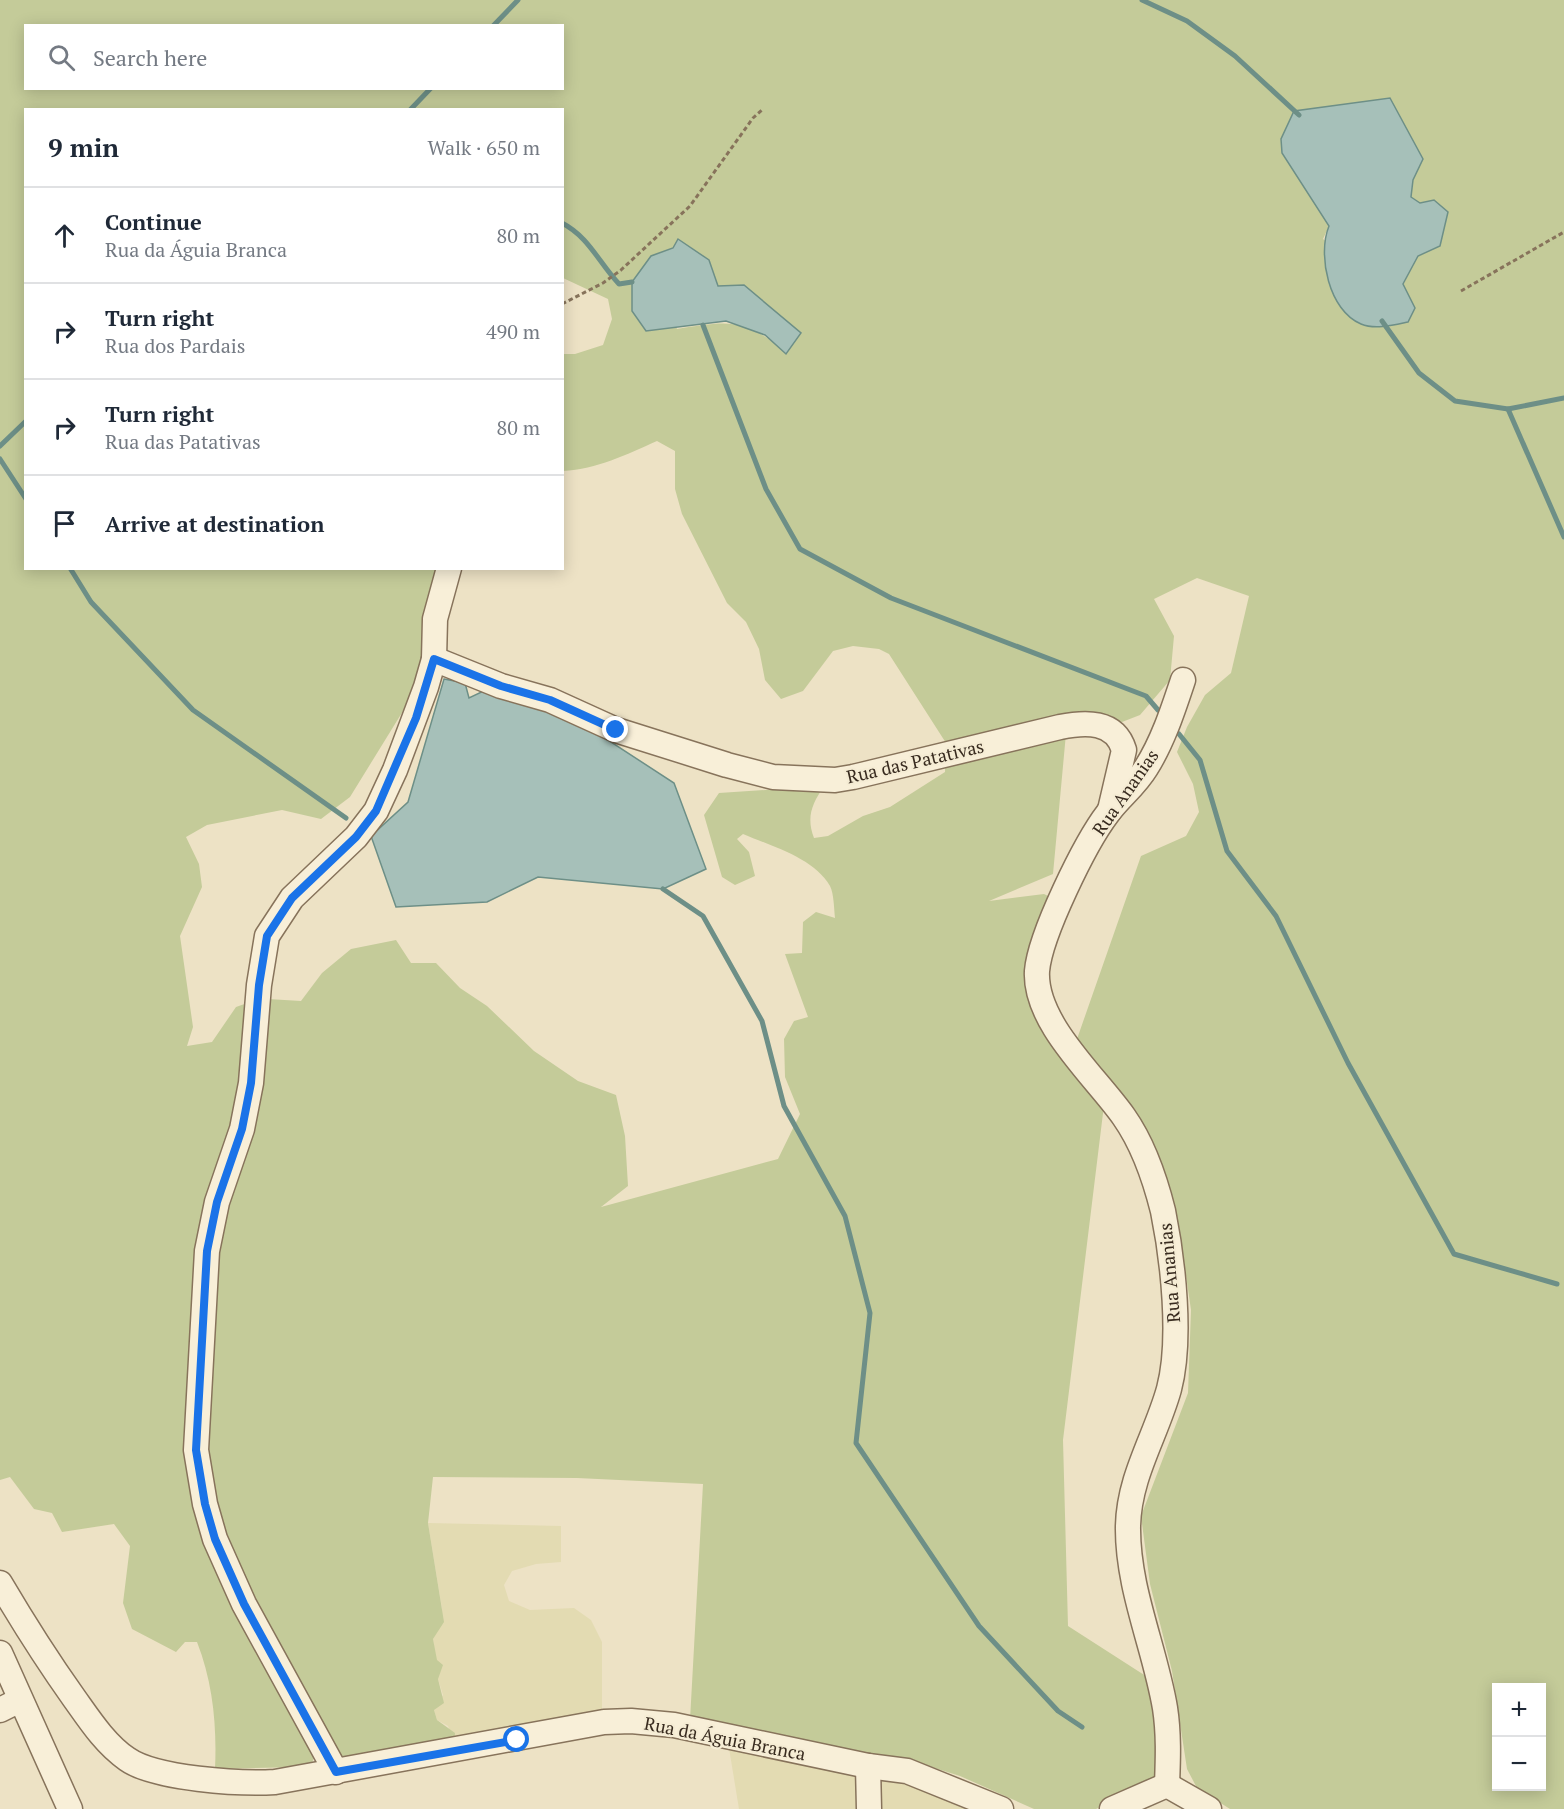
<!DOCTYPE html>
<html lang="en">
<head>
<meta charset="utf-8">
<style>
  :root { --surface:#fff; --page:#f6f6f7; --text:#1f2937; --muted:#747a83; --line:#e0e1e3 }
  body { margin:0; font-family:"PT Serif",serif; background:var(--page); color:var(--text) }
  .controls { position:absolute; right:18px; bottom:18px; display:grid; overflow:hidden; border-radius:0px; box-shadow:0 3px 15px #0003 }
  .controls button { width:54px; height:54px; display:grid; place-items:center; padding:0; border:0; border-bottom:2px solid var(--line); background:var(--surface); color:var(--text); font:30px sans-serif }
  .stop { position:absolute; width:18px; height:18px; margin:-14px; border:4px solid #1a73e8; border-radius:50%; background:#fff }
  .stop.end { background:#1a73e8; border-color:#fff; box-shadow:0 2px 6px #0008 }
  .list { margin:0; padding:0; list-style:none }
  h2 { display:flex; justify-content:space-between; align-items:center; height:78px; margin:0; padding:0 24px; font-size:26px }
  h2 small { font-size:20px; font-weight:400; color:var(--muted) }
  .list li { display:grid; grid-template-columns:39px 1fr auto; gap:18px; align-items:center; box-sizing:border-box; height:96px; padding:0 24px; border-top:2px solid var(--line) }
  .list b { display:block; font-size:22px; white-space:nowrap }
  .list p { margin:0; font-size:20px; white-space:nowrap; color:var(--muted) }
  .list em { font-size:20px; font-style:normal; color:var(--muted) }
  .icon { flex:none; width:33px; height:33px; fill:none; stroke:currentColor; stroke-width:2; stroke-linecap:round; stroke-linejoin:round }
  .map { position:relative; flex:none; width:1564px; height:1809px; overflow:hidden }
  .search { position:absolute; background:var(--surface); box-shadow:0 3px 15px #0003; left:24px; top:24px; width:540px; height:66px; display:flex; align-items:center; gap:15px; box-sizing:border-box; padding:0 21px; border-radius:0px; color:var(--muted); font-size:22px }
  .panel { position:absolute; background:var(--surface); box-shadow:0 3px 15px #0003; left:24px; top:108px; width:540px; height:462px; border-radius:0px }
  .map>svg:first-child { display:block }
  .farmland { fill:#e3dbb2 }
  .green { fill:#c4cb99; fill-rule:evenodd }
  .water { fill:#a6c0b9; stroke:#6d8f87; stroke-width:1.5 }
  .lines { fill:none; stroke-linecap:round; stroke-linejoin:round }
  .stream { stroke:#6d8f87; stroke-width:5 }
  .minor-casing { stroke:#87735b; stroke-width:27 }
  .path { stroke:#87735b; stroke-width:3; stroke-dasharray:4.5 3; stroke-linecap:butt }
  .minor { stroke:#f8efd8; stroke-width:24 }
  .route { stroke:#1a73e8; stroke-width:8 }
  .labels { text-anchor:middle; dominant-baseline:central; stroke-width:4.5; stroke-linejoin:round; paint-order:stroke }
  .street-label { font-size:18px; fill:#382b1f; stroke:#f5ecd4 }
</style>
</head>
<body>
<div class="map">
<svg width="1564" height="1809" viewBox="0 0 1564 1809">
  <rect width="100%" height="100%" fill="#ede2c5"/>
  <!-- farmland -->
  <g class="farmland">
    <path d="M428 1523 561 1526V1562L536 1564 512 1571 504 1585 509 1601 530 1610 574 1608 591 1620 602 1642V1713L454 1743 448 1726 437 1720 434 1710 443 1695 438 1679 433 1639 442 1609Z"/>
    <path d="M728 1742 840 1769 860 1778 887 1772 975 1809H739Z"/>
  </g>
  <!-- green -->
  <path class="green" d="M0 0H1564V1809H1230L1197 1788 1187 1769 1172 1671 1150 1584 1141 1516 1188 1393 1191 1310 1179 1227 1160 1161 1131 1106 1077 1039 1141 856 1186 836 1199 812 1193 784 1177 752 1187 727 1205 695 1231 673 1249 596 1197 578 1154 599 1174 636 1170 680 1140 715 1122 722 1068 712 1053 874 989 901 1044 894 1048 896 1051 907 1029 978 1030 1005 1104 1105 1063 1440 1068 1626 1152 1680 1163 1738 1156 1781 1096 1809H1034L960 1776 919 1763 861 1756 690 1720 703 1484 577 1478 433 1477 428 1523 444 1622 433 1639 437 1660 443 1665 438 1679 444 1703 434 1710 437 1720 455 1733 454 1743 339 1762 247 1589 228 1544 208 1471 215 1263 268 999 301 1001 322 973 351 949 396 940 411 963H436L460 988 487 1006 534 1051 578 1081 616 1095 625 1136 628 1186 601 1207 778 1159 800 1114 785 1077 784 1039 794 1021 808 1017 785 954 802 953 803 922 816 912 835 918C834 909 834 894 830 886 814 858 771 846 743 834L737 839 749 852 755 876 735 885 722 877 704 815 719 793 824 786C812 804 806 817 814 838L828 836 863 816 890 807 945 772 946 743 889 654 879 649 853 646 833 651 803 691 781 699 765 680 759 649 746 622 727 603 682 514 675 489V451L657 441C626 455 597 469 563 471V354H575L603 345 612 319 608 299 563 278 562 110H26V568L439 569 421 667 403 711 350 797 321 819 282 810 207 825 186 837 199 864 202 887 180 936 193 1027 187 1046 212 1042 236 1007 253 1001 239 1122 204 1207 189 1475 316 1751 312 1763 301 1767 215 1769C217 1726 213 1683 197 1642H185L176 1652 132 1629 123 1603 130 1546 114 1524 62 1532 52 1513 34 1509 10 1477 0 1480ZM26 26H562V88H26ZM1423 159 1413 180 1411 197 1420 203 1418 256 1403 285 1415 308 1323 239 1329 226ZM673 248 709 260 718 286 786 353C745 317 728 321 677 329L651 256ZM1496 1688H1542V1786H1496Z"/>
  <!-- water -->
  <g class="water">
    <path d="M1390 98 1423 159 1413 180 1411 197 1420 203 1434 200 1448 212 1440 246 1418 256 1403 284 1415 308 1408 322C1394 325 1375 330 1361 324 1329 311 1317 255 1329 226L1282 153 1281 139 1294 111Z"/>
    <path d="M678 239 709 260 718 286 744 285 801 333 786 354 765 335 726 321 646 331 632 311V282L651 256 673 248Z"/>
    <path d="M444 679 465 683 469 698 492 687 551 703 674 783 706 869 663 889 538 877 487 902 396 907 371 836 408 802Z"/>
  </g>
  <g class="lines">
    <!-- stream -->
    <g class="stream">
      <path d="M1142 0 1187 21 1235 56 1299 115"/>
      <path d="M493 26 518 0"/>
      <path d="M410 110 431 88"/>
      <path d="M562 223C589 237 599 263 619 284L632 282"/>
      <path d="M1382 321 1419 373 1455 401 1508 409 1564 398"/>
      <path d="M703 325 766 489 800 549 891 598 1146 696 1158 710"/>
      <path d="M1508 409 1564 537"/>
      <path d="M0 446 26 421"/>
      <path d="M0 459 26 499"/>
      <path d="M70 568 91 602 193 710 346 818"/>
      <path d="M1179 734 1200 760 1227 851 1276 916 1348 1063 1454 1254 1557 1284"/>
      <path d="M663 889 703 916 762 1021 784 1106 845 1216 870 1313 856 1443 979 1626 1058 1711 1082 1727"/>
    </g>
    <!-- minor casing -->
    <g class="minor-casing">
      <g id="minor">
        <path d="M434 659 501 686 550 700 616 730 727 765 773 777 835 780 853 777 1060 727C1085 722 1115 720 1124 750L1110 810"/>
        <path d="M0 1583C23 1622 47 1660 74 1698 89 1719 105 1744 127 1759 155 1779 240 1784 275 1782L604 1722 631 1721 674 1725 868 1766 907 1771 1001 1809"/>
        <path d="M0 1653 70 1809"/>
        <path d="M0 1710 20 1700"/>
        <path d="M868 1766 869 1809"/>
        <path d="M336 1772 244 1604 215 1539 205 1504 196 1450 207 1251 217 1202 242 1129 251 1083 259 985 267 936 292 898 356 837 376 811 395 770 426 687 434 659 435 619 449 568"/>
        <path d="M1167 1785C1168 1759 1169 1734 1165 1708 1155 1648 1127 1588 1128 1526 1129 1476 1156 1436 1169 1389 1182 1340 1173 1260 1163 1211 1155 1179 1143 1144 1124 1117 1096 1077 1034 1023 1037 971 1040 935 1085 843 1108 813 1120 797 1135 786 1146 768 1163 741 1173 710 1183 680"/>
        <path d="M1167 1785 1209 1809"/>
        <path d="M1112 1809 1167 1785"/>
      </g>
    </g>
    <!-- path -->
    <g class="path">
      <path d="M1461 291 1564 232"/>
      <path d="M562 304 603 283 621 270 690 206 753 118 762 110"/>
    </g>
    <!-- minor -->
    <use href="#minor" class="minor"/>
  </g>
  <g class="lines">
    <!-- route -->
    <path class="route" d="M517 1740 336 1772 244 1604 215 1539 205 1504 196 1450 207 1251 217 1202 242 1129 251 1083 259 985 267 936 292 898 356 837 376 811 416 718 434 659 501 686 550 700 616 730"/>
  </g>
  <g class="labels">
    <!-- street labels -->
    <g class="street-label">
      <text transform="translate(915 761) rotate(-13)">Rua das Patativas</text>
      <text transform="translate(1125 792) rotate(-55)">Rua Ananias</text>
      <text transform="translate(1169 1273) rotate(-95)">Rua Ananias</text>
      <text transform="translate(725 1738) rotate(11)">Rua da Águia Branca</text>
    </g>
  </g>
</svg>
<div class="controls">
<button>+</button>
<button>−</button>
</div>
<div class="stop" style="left:517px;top:1740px"></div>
<div class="stop end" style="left:616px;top:730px"></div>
<div class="search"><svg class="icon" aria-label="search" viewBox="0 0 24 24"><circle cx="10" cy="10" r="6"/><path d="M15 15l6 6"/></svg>Search here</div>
<section class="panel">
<h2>9 min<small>Walk · 650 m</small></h2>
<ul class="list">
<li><svg class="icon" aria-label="ahead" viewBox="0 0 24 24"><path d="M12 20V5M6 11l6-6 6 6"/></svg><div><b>Continue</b><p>Rua da Águia Branca</p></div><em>80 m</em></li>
<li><svg class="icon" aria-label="right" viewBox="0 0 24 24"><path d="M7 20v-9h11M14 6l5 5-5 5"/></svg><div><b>Turn right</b><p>Rua dos Pardais</p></div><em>490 m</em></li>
<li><svg class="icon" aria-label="right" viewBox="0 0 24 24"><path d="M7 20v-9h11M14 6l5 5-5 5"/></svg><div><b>Turn right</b><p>Rua das Patativas</p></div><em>80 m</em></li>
<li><svg class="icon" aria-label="arrive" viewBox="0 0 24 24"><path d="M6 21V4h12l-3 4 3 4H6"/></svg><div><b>Arrive at destination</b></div></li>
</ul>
</section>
</div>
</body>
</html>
